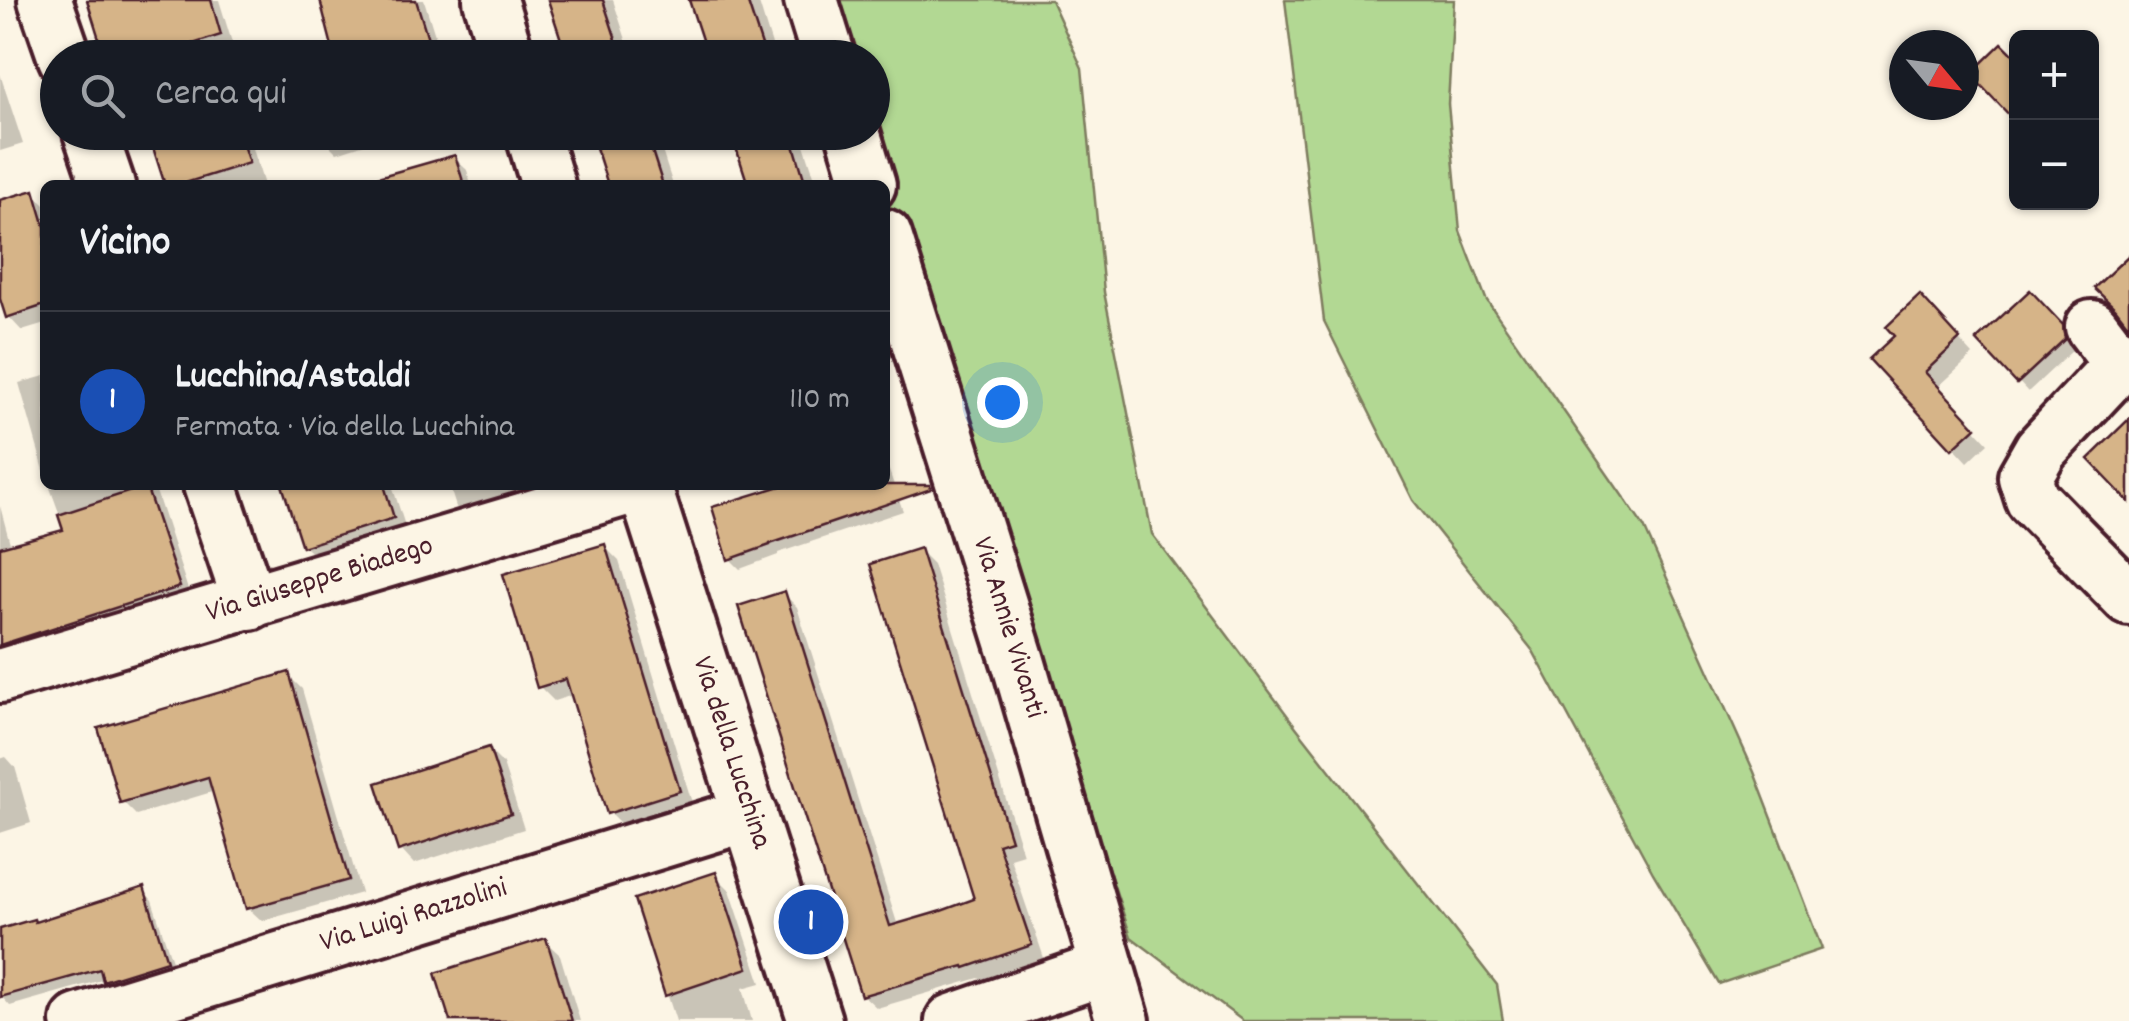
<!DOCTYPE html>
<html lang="it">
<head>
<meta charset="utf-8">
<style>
  :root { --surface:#171b24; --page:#242831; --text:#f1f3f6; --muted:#9ea1a6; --line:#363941; --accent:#7c3aed }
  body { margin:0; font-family:Dekko,sans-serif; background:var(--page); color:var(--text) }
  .controls { position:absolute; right:30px; top:30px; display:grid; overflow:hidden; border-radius:15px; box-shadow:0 2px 8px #0004 }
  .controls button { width:90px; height:90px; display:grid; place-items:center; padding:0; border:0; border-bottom:2px solid var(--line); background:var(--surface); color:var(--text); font:50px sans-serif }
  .compass { position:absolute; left:1889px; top:30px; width:90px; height:90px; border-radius:50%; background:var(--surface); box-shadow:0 2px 8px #0004; rotate:119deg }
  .you { position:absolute; left:1002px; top:402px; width:35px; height:35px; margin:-25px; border:8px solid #fff; border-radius:50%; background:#1a73e8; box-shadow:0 0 0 15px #1a73e833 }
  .badge { display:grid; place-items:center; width:65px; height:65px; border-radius:50%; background:var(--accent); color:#fff; font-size:32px; font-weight:700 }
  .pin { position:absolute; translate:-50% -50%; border:5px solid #fff; box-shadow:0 2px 10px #0006 }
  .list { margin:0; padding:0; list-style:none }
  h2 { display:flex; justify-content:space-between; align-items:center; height:130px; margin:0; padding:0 40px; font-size:42px }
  h2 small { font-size:32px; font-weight:400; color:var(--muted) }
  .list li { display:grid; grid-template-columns:65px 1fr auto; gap:30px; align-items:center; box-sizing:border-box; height:180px; padding:0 40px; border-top:2px solid var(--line) }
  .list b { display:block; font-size:38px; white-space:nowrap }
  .list p { margin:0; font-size:32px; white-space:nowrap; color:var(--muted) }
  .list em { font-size:32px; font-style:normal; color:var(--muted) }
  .icon { flex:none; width:55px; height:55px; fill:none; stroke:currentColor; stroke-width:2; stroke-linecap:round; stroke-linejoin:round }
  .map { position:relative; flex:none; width:2129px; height:1021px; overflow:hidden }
  .search { position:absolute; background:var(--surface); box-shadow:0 2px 8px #0004; left:40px; top:40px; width:850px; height:110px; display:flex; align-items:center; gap:25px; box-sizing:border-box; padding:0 35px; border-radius:55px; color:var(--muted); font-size:38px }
  .panel { position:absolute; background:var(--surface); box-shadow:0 2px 8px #0004; left:40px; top:180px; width:850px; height:310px; border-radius:15px }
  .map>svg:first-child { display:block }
  .green { fill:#b2d893; stroke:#7e7c5f; stroke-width:2.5 }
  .shadow { fill:#0003 }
  .building { fill:#d6b488; stroke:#4a1f2b; stroke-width:2.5 }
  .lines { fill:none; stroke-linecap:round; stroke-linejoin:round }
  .minor-casing { stroke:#4a1f2b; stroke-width:60 }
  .minor { stroke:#fcf5e5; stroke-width:52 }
  .labels { text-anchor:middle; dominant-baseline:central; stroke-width:10; stroke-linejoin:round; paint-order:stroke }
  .street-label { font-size:30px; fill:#4a1f2b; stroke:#fcf5e5 }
</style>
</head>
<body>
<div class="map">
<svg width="2129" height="1021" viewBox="0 0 2129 1021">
  <rect width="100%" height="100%" fill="#fcf5e5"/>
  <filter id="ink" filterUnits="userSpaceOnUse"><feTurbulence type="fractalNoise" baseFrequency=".01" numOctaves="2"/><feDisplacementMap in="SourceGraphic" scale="20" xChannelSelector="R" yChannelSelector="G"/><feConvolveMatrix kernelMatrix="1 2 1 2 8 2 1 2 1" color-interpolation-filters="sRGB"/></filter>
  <g filter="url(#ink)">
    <!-- green -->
    <g class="green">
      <path d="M825 0H1051L1082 68 1104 292 1152 534 1296 727 1497 985 1503 1021H1243L1131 937 885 195 872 132V58L843 57Z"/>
      <path d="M1285 0H1454L1448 104 1460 231 1486 299 1644 527 1754 772 1822 949 1719 984 1653 873 1533 651 1413 500 1324 321Z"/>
    </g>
    <!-- shadow -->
    <g class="shadow">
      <path d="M90 0H219L234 49 223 53 224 58H107Z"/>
      <path d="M323 0H424L442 58H318L336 52Z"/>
      <path d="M551 0H613L632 58H570Z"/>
      <path d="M692 0H758L776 58H710Z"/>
      <path d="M0 74 23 144 0 151Z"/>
      <path d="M151 132H248L264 185H167Z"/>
      <path d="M320 132H402L337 153 322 138Z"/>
      <path d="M594 132H656L673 185H611Z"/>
      <path d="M734 132H800L817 185H751Z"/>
      <path d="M454 158 467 170 471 185H396Z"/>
      <path d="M33 193 45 205V324L22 331 8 316 0 291V203Z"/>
      <path d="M2030 293 2072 337 2074 349 2028 392 1980 340Z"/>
      <path d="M1934 313 1973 355 1937 388 1988 443 1968 462 1872 359 1897 336Z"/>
      <path d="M45 376V474L19 383Z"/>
      <path d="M885 459 903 511 778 553V555L740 569 730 559 793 485H885Z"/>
      <path d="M49 485H154L192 602 0 662V506L11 547 66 532Z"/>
      <path d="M285 485H392L407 532 318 560 304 546Z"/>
      <path d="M449 485H581L471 522 456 507Z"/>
      <path d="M604 546 619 561 693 806 624 827 609 812 573 695 554 701 539 686Z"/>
      <path d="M920 551 933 564 1023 854 1010 858 1044 958 981 980 979 978 877 1008 863 995 784 594 797 607 898 926 977 901Z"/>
      <path d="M288 675 302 689 361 893 262 921 248 908 215 791 136 815 122 801Z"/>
      <path d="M489 750 503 764 524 829 414 864 400 849Z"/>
      <path d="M6 757 15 767 31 823 0 833V759Z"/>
      <path d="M715 875 730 890 761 983 743 988 752 1021H676L637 901Z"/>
      <path d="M143 890 152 900 175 970 115 990 105 979 10 1006 1 996 0 932 36 925Z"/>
      <path d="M545 941 560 955 580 1021H453Z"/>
    </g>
    <!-- building -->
    <g class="building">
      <path d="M87 0H211L221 35 149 58H105Z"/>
      <path d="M320 0H416L434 58H335Z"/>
      <path d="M548 0H603L622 58H567Z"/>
      <path d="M689 0H747L766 58H708Z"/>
      <path d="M2002 43 2016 57V122L1970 74Z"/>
      <path d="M148 132H239L249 163 179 185H165Z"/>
      <path d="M591 132H646L663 185H608Z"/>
      <path d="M731 132H790L806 185H748Z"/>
      <path d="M455 155 464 185H379L378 177Z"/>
      <path d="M34 190 45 227V305L6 318 0 299V200Z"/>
      <path d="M2129 255V326L2116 309 2094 288Z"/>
      <path d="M2030 290 2063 325 2065 339 2017 384 1976 340Z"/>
      <path d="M1920 295 1960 339 1925 372 1976 427 1952 449 1869 359 1894 336 1886 327Z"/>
      <path d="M2129 419V502L2088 459Z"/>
      <path d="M282 485H384L394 518 302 547Z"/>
      <path d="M784 485H930L931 489 770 544V545L728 560 712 507Z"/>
      <path d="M146 486 180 587 0 645V547L63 530 58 515Z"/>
      <path d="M605 544 680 791 607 814 566 679 537 688 503 574Z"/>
      <path d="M920 548 1011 840 998 844 1032 945 965 968 964 966 861 996 738 606 785 591 890 926 941 911 974 899 870 564Z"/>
      <path d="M289 672 349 880 246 909 208 777 120 803 98 728Z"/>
      <path d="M489 747 511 814 398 851 376 783Z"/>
      <path d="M716 872 748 968 665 996 634 899Z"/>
      <path d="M144 887 167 961 103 981 100 969 0 997V929L34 919 35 922Z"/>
      <path d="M546 938 572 1021H450L435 973Z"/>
    </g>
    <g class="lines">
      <!-- minor casing -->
      <g class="minor-casing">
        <g id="minor">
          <path d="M45 0 65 58"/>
          <path d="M490 0 508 58"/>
          <path d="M811 0 829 58"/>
          <path d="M90 132 108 185"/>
          <path d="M532 132 548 185"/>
          <path d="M853 132 869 185"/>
          <path d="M885 236 1018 661 1123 1021"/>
          <path d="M2092 327 2114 356 2113 372 2041 449 2025 477 2032 499 2129 598"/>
          <path d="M210 485 250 603"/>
          <path d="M644 485 815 1021"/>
          <path d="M0 676 639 485"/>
          <path d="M78 1021 750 814"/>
          <path d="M952 1021 1106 968"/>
        </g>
      </g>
      <!-- minor -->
      <use href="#minor" class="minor"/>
    </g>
  </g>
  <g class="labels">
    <!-- street labels -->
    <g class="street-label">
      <text transform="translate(320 581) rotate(-17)">Via Giuseppe Biadego</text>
      <text transform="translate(1007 628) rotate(73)">Via Annie Vivanti</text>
      <text transform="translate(730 753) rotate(72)">Via della Lucchina</text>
      <text transform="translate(414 917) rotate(-17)">Via Luigi Razzolini</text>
    </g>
  </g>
</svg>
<div class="controls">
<button>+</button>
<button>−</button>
</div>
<svg class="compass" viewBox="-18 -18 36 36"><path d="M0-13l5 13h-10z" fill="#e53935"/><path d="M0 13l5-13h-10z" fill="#9ea1a6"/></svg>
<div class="you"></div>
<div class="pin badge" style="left:811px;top:922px;background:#1a4fb4">1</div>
<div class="search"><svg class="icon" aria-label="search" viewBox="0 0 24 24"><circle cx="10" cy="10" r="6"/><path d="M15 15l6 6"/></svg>Cerca qui</div>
<section class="panel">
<h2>Vicino<small></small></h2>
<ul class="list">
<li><span class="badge" style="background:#1a4fb4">1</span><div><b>Lucchina/Astaldi</b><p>Fermata · Via della Lucchina</p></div><em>110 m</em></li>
</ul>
</section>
</div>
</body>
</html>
